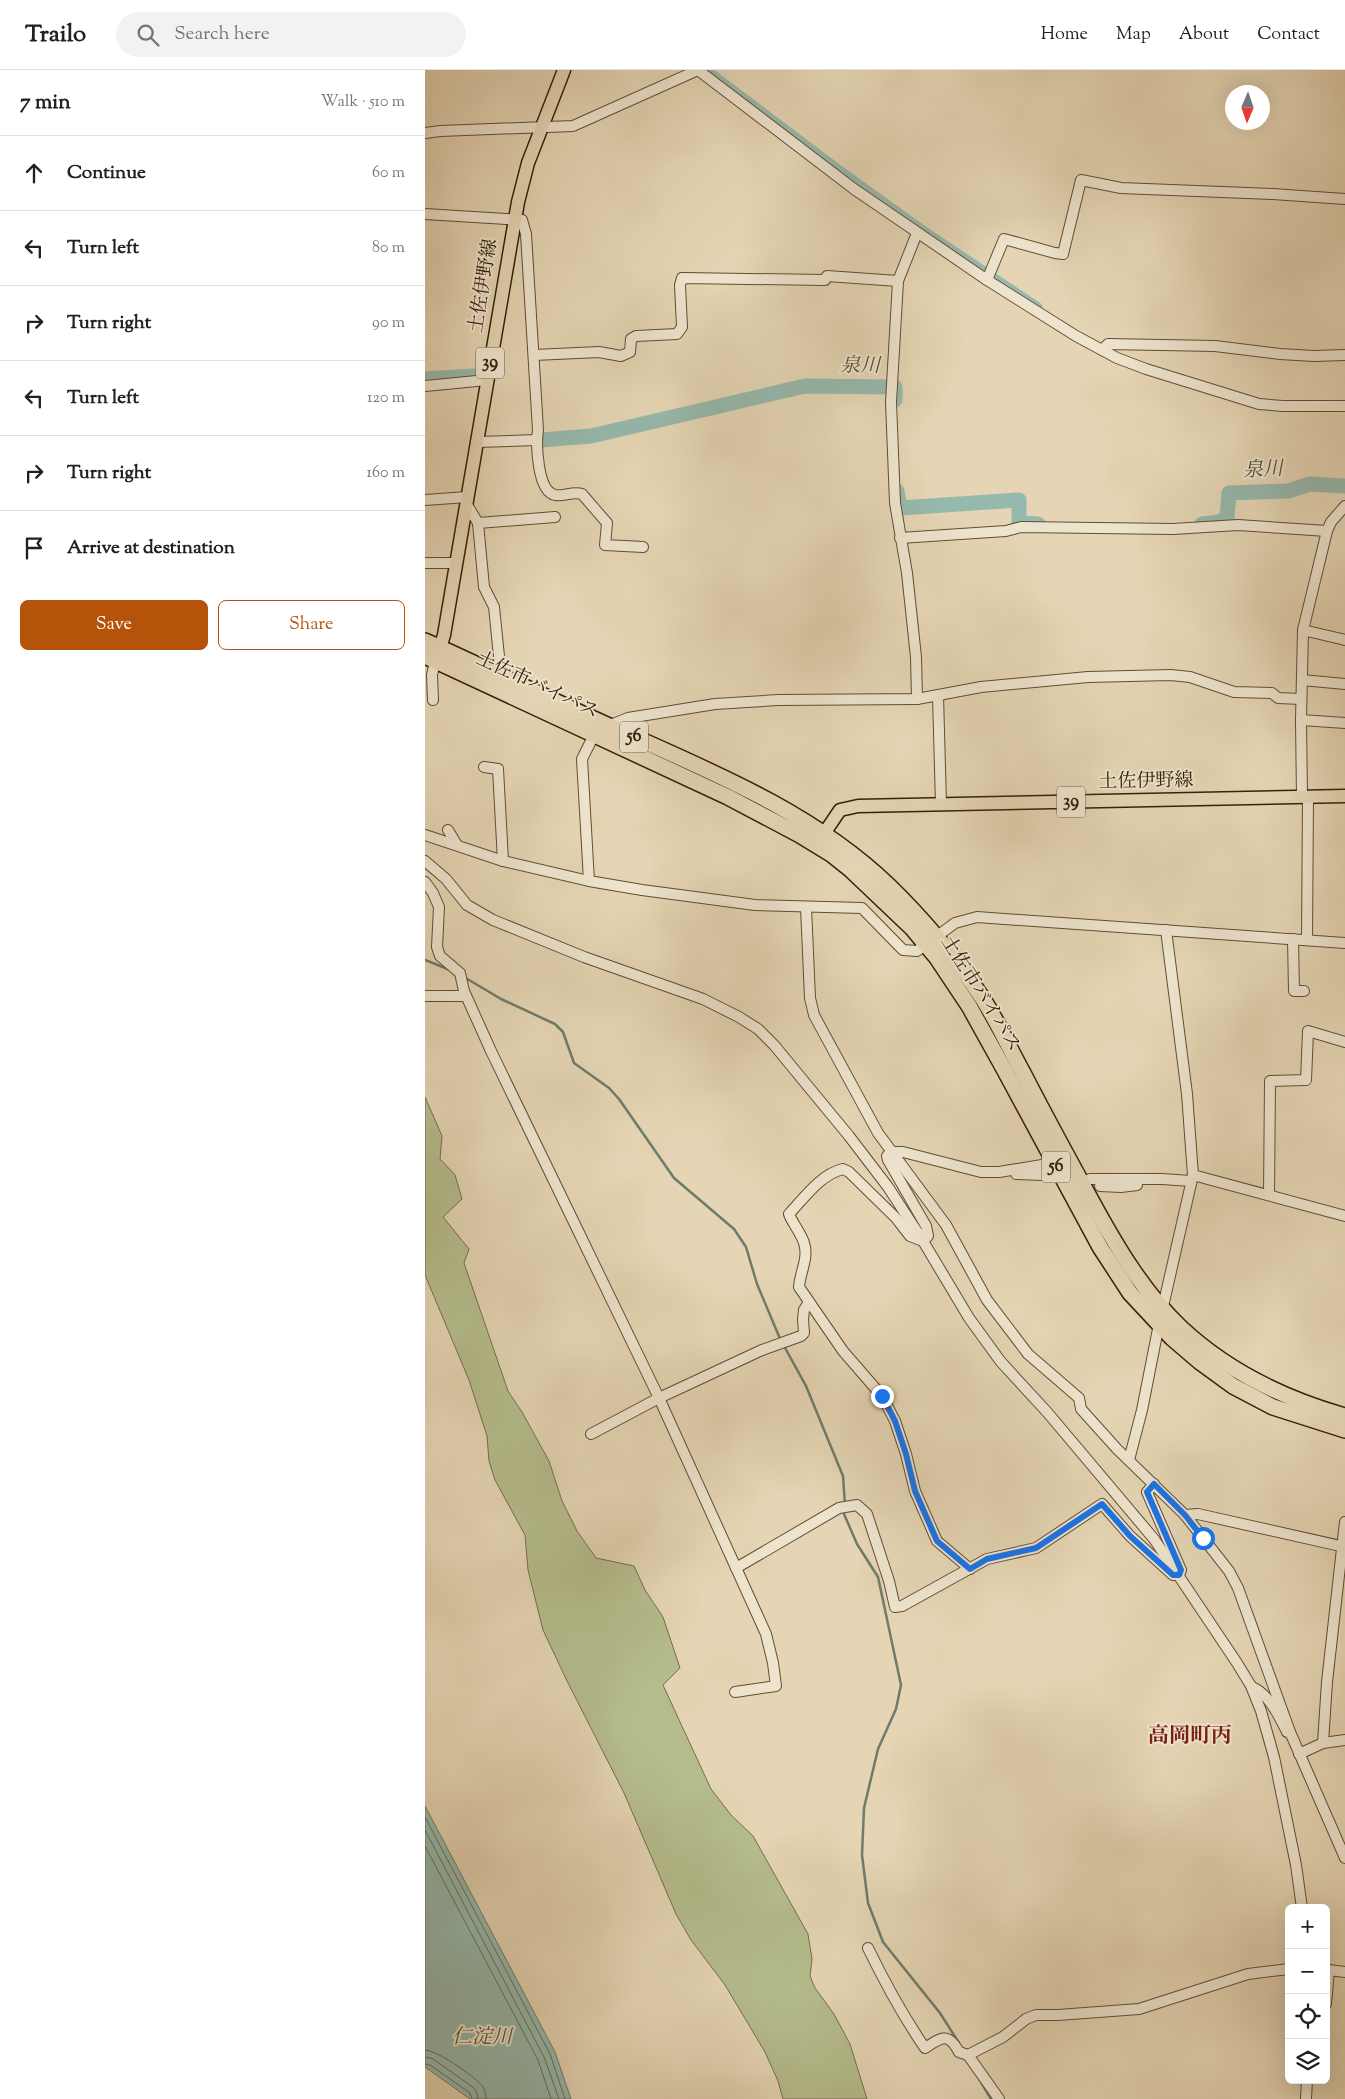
<!DOCTYPE html>
<html lang="en">
<head>
<meta charset="utf-8">
<style>
  :root { --surface:#fff; --page:#f2f2f2; --text:#202124; --muted:#757577; --line:#e0e0e0; --accent:#b45309 }
  body { margin:0; font-family:"Sorts Mill Goudy","Noto Serif JP",serif; background:var(--page); color:var(--text) }
  .controls { position:absolute; right:15px; bottom:15px; display:grid; overflow:hidden; border-radius:8px; box-shadow:0 5px 20px #0002 }
  .controls button { width:45px; height:45px; display:grid; place-items:center; padding:0; border:0; border-bottom:1px solid var(--line); background:var(--surface); color:var(--text); font:25px sans-serif }
  .compass { position:absolute; left:800px; top:15px; width:45px; height:45px; border-radius:50%; background:var(--surface); box-shadow:0 5px 20px #0002; rotate:182deg }
  .stop { position:absolute; width:15px; height:15px; margin:-11px; border:4px solid #1a73e8; border-radius:50%; background:#fff }
  .stop.end { background:#1a73e8; border-color:#fff; box-shadow:0 1px 5px #0008 }
  .list { margin:0; padding:0; list-style:none }
  h2 { display:flex; justify-content:space-between; align-items:center; height:65px; margin:0; padding:0 20px; font-size:21px }
  h2 small { font-size:16px; font-weight:400; color:var(--muted) }
  .list li { display:grid; grid-template-columns:32px 1fr auto; gap:15px; align-items:center; box-sizing:border-box; height:75px; padding:0 20px; border-top:1px solid var(--line) }
  .list b { display:block; font-size:19px; white-space:nowrap }
  .list em { font-size:16px; font-style:normal; color:var(--muted) }
  .actions { display:flex; gap:10px; padding:15px 20px }
  .actions a { flex:1; padding:11px 0; border:1px solid var(--accent); border-radius:8px; text-align:center; font-size:18px; color:var(--accent) }
  .actions .main { background:var(--accent); color:#fff }
  .icon { flex:none; width:28px; height:28px; fill:none; stroke:currentColor; stroke-width:2; stroke-linecap:round; stroke-linejoin:round }
  .map { position:relative; flex:none; width:920px; height:2029px; overflow:hidden }
  header { display:flex; align-items:center; gap:30px; box-sizing:border-box; height:70px; padding:0 25px; background:var(--surface); border-bottom:1px solid var(--line) }
  header strong { font-size:24px }
  nav { display:flex; gap:28px; margin-inline-start:auto; font-size:18px }
  .search { width:350px; height:45px; background:var(--page); display:flex; align-items:center; gap:12px; box-sizing:border-box; padding:0 18px; border-radius:28px; color:var(--muted); font-size:19px }
  main { display:flex }
  aside { flex:1; background:var(--surface) }
  .map>svg:first-child { display:block }
  .green { fill:#b5bd8d; stroke:#746e4b }
  .water { fill:#96b9ad; stroke:#6e7c6b }
  .lines { fill:none; stroke-linecap:round; stroke-linejoin:round }
  .shore { stroke:#646c5b; stroke-width:1 }
  .stream { stroke:#6e7c6b; stroke-width:2.5 }
  .canal { stroke:#96b9ad; stroke-width:9 }
  .river { stroke:#96b9ad; stroke-width:15 }
  .minor-casing { stroke:#604d34; stroke-width:12 }
  .major-casing { stroke:#332009; stroke-width:15 }
  .highway-casing { stroke:#332009; stroke-width:18 }
  .minor { stroke:#eee4ce; stroke-width:10 }
  .major { stroke:#e5d5b4; stroke-width:12 }
  .highway { stroke:#e5d5b4; stroke-width:15 }
  .route { stroke:#1a73e8; stroke-width:6 }
  .labels { text-anchor:middle; dominant-baseline:central; stroke-width:4; stroke-linejoin:round; paint-order:stroke }
  .shield { fill:#eee4ce; stroke:#6b5b44; stroke-width:1 }
  .shield-label { font-size:18px; font-weight:bold; fill:#332009 }
  .street-label { font-size:19px; fill:#332009; stroke:#eee4ce }
  .water-label { font-size:20px; font-style:italic; fill:#514e3a; stroke:#eee4ce }
  .quarter-label { font-size:21px; font-weight:bold; fill:#7a1f14; stroke:#eee4ce }
</style>
</head>
<body>
<header>
<strong>Trailo</strong>
<div class="search"><svg class="icon" aria-label="search" viewBox="0 0 24 24"><circle cx="10" cy="10" r="6"/><path d="M15 15l6 6"/></svg>Search here</div>
<nav><a>Home</a><a>Map</a><a>About</a><a>Contact</a></nav>
</header>
<main>
<aside>
<h2>7 min<small>Walk · 510 m</small></h2>
<ul class="list">
<li><svg class="icon" aria-label="ahead" viewBox="0 0 24 24"><path d="M12 20V5M6 11l6-6 6 6"/></svg><div><b>Continue</b></div><em>60 m</em></li>
<li><svg class="icon" aria-label="left" viewBox="0 0 24 24"><path d="M17 20v-9H6M10 6l-5 5 5 5"/></svg><div><b>Turn left</b></div><em>80 m</em></li>
<li><svg class="icon" aria-label="right" viewBox="0 0 24 24"><path d="M7 20v-9h11M14 6l5 5-5 5"/></svg><div><b>Turn right</b></div><em>90 m</em></li>
<li><svg class="icon" aria-label="left" viewBox="0 0 24 24"><path d="M17 20v-9H6M10 6l-5 5 5 5"/></svg><div><b>Turn left</b></div><em>120 m</em></li>
<li><svg class="icon" aria-label="right" viewBox="0 0 24 24"><path d="M7 20v-9h11M14 6l5 5-5 5"/></svg><div><b>Turn right</b></div><em>160 m</em></li>
<li><svg class="icon" aria-label="arrive" viewBox="0 0 24 24"><path d="M6 21V4h12l-3 4 3 4H6"/></svg><div><b>Arrive at destination</b></div></li>
</ul>
<div class="actions"><a class="main">Save</a><a>Share</a></div>
</aside>
<div class="map">
<svg width="920" height="2029" viewBox="0 0 920 2029">
  <rect width="100%" height="100%" fill="#e5d5b4"/>
  <filter id="stains"><feTurbulence type="fractalNoise" baseFrequency=".004" numOctaves="4"/><feColorMatrix values="0 0 0 0 .2 0 0 0 0 .09 0 0 0 0 .02 0 0 0 .5 -.17"/></filter>
  <radialGradient id="worn" r=".72"><stop offset=".6" stop-color="#630" stop-opacity="0"/><stop offset="1" stop-color="#630" stop-opacity=".3"/></radialGradient>
  <!-- green -->
  <path class="green" d="M0 1027 17 1066 15 1089 30 1105 37 1129 18 1147 44 1179 39 1193 83 1321 97 1342 124 1391 137 1431 152 1461 171 1488 209 1496 220 1520 238 1547 255 1598 238 1615 286 1719 306 1745 328 1766 383 1864 387 1889 385 1906 390 1918 409 1944 425 1974 442 2029H358L353 2011 340 1982 300 1915 266 1870 251 1844 199 1723 142 1611 118 1560 103 1500 100 1465 70 1410 64 1391 62 1366 44 1310 0 1205Z"/>
  <!-- water -->
  <path class="water" d="M0 1736 130 1982 146 2029H45L0 1997Z"/>
  <g class="lines">
    <!-- shore -->
    <g class="shore">
      <path d="M0 1747 125 1984 140 2029"/>
      <path d="M0 1760 119 1987 134 2029"/>
      <path d="M0 1776 113 1990 126 2029"/>
      <path d="M0 1980C12 1980 51 2007 58 2017 60 2021 61 2025 61 2029"/>
      <path d="M0 1987 8 1989 49 2018 52 2023 53 2029"/>
      <path d="M0 1994 5 1995 45 2023 47 2029"/>
    </g>
    <!-- stream -->
    <g class="stream">
      <path d="M0 890 25 900"/>
      <path d="M39 907 76 929 130 954 138 962 149 993 184 1018 194 1029 249 1108 309 1159 321 1177 332 1214 356 1271"/>
      <path d="M359 1276 381 1316 418 1406 420 1435"/>
      <path d="M419 1440V1444L432 1474 453 1507 476 1615 471 1639 453 1679 439 1738 437 1785 443 1833 458 1872 515 1943 534 1973"/>
      <path d="M553 2007 566 2029"/>
    </g>
    <!-- canal -->
    <path class="canal" d="M282 0 412 98 498 160 613 237"/>
    <!-- river -->
    <g class="river">
      <path d="M0 309 48 306"/>
      <path d="M116 370 166 366 380 316 470 317V330"/>
      <path d="M472 421 475 438 594 430V453L613 454"/>
      <path d="M777 454 794 452 802 448 804 423 863 421 885 414 920 416"/>
    </g>
    <!-- minor casing -->
    <g class="minor-casing">
      <g id="minor">
        <path d="M273 0 429 119 562 210 651 266 692 288 721 299 834 334 858 336H920"/>
        <path d="M0 63 15 61 148 56 273 0"/>
        <path d="M0 144 97 150 101 164 113 360C111 374 112 421 130 425 138 427 147 421 157 424L182 453 180 475 218 477"/>
        <path d="M562 210 579 169 630 183 638 184 656 110 696 118 848 124 920 129"/>
        <path d="M677 280 683 274 790 276 855 284 889 286 920 285"/>
        <path d="M109 285 174 282 196 286 205 282 206 269 211 266 252 264 257 257 255 215 257 208 400 210 402 206 473 211"/>
        <path d="M0 316 62 310"/>
        <path d="M51 372 112 370"/>
        <path d="M0 430 42 427"/>
        <path d="M41 433 53 453 59 517 69 537 76 606"/>
        <path d="M53 453 130 447"/>
        <path d="M475 468 581 461 596 457 748 459 813 455 902 461"/>
        <path d="M0 493H31"/>
        <path d="M878 560 920 570"/>
        <path d="M877 610 920 614"/>
        <path d="M513 625 516 734"/>
        <path d="M492 629 491 587 482 503 470 433 466 332 473 211 492 163"/>
        <path d="M8 630 7 605 10 591"/>
        <path d="M876 650 920 653"/>
        <path d="M59 697 73 699 78 791"/>
        <path d="M877 727 876 650 878 560 902 461 906 452 920 436"/>
        <path d="M23 760 32 775"/>
        <path d="M0 765 78 791 164 811 217 820 330 835 437 838 478 880 492 881 530 853 552 847 920 873"/>
        <path d="M0 791 21 809 42 835 68 850 159 887 278 929 314 947 333 959 349 975 424 1066 463 1117 498 1171 544 1248 576 1292 622 1342 729 1469 812 1593 826 1616 836 1641 849 1687 871 1795 877 1838"/>
        <path d="M164 811 157 689 169 665 183 656 203 648 290 634 353 630 492 629 556 617 663 607 746 605 765 607 809 622 847 623 853 628 876 629"/>
        <path d="M0 812 8 823 14 837 12 877 15 886 35 903 39 921 66 981 234 1328 341 1564 348 1593 351 1616 310 1622"/>
        <path d="M381 837 385 928 389 945 453 1063 521 1155 562 1230 603 1284 654 1328 656 1339 692 1379 760 1445 804 1501 813 1518 865 1662"/>
        <path d="M868 869 869 921H879"/>
        <path d="M882 870 883 727"/>
        <path d="M0 926H41"/>
        <path d="M591 1104 619 1105"/>
        <path d="M768 1105 920 1146"/>
        <path d="M656 1113 665 1109H737L766 1111"/>
        <path d="M675 1116 696 1117 712 1115"/>
        <path d="M844 1125 845 1011 881 1010 883 961 920 972"/>
        <path d="M166 1364 234 1328 337 1280 376 1266 379 1263 378 1249 379 1240 384 1232"/>
        <path d="M704 1390 717 1340 734 1254 768 1105 762 1024 741 860"/>
        <path d="M760 1445 773 1444 920 1477"/>
        <path d="M311 1498 414 1438 432 1435 442 1444 464 1511 470 1537 477 1536 562 1489 611 1478 677 1434 705 1466 748 1505H754L756 1500 722 1422 729 1414"/>
        <path d="M545 1499 512 1471 490 1421 481 1384 470 1351 457 1326 418 1281 374 1217C375 1202 384 1188 379 1173 376 1163 366 1151 364 1144 379 1128 396 1104 418 1099L424 1102 471 1148 485 1166 498 1171 503 1166 501 1156 463 1090 462 1086 466 1082H478L556 1102H574L617 1095 628 1091"/>
        <path d="M827 1617C844 1624 854 1646 862 1662H865L920 1788"/>
        <path d="M898 1673 920 1670"/>
        <path d="M874 1684 898 1673 902 1612 920 1452"/>
        <path d="M443 1878C460 1913 478 1946 500 1978 517 1967 523 1962 534 1982L543 1985"/>
        <path d="M901 1934 904 1900 920 1902"/>
        <path d="M574 2029 543 1985 578 1967 601 1949 611 1945H633L714 1939 823 1904 864 1899"/>
        <path d="M881 2029 882 2010"/>
      </g>
    </g>
    <!-- major casing -->
    <g class="major-casing">
      <g id="major">
        <path d="M12 587 19 565 93 132 103 93 139 0"/>
        <path d="M394 771 415 740 433 736 920 726"/>
      </g>
    </g>
    <!-- highway casing -->
    <g class="highway-casing">
      <g id="highway">
        <path d="M0 571C61 598 121 628 182 655 280 699 385 740 464 816 498 849 529 886 556 926 572 950 584 978 598 1003 620 1046 643 1088 666 1130 691 1176 718 1222 756 1258 802 1301 860 1329 920 1346"/>
        <path d="M0 586 303 727 375 765 406 784 426 800 487 858 512 888 544 936 579 999 675 1177 705 1223 747 1268 775 1292 808 1316 848 1337 920 1360"/>
      </g>
    </g>
    <!-- minor -->
    <use href="#minor" class="minor"/>
    <!-- major -->
    <use href="#major" class="major"/>
    <!-- highway -->
    <use href="#highway" class="highway"/>
  </g>
  <g class="lines">
    <!-- route -->
    <path class="route" d="M457 1326 470 1351 481 1384 490 1421 512 1471 545 1499 562 1489 611 1478 677 1434 705 1466 748 1505H754L756 1500 722 1422 729 1414 760 1445 778 1468"/>
  </g>
  <g class="labels">
    <!-- shield labels -->
    <g class="shield">
      <rect x="51" y="277.5" width="28" height="31" rx="4"/>
      <rect x="195" y="651.5" width="28" height="31" rx="4"/>
      <rect x="632" y="716.5" width="28" height="31" rx="4"/>
      <rect x="617" y="1081.5" width="28" height="31" rx="4"/>
    </g>
    <g class="shield-label">
      <text x="65" y="293">39</text>
      <text x="209" y="667">56</text>
      <text x="646" y="732">39</text>
      <text x="631" y="1097">56</text>
    </g>
    <!-- street labels -->
    <g class="street-label">
      <text transform="translate(59 216) rotate(-81)">土佐伊野線</text>
      <text transform="translate(112 616) rotate(25)">土佐市バイパス</text>
      <text transform="translate(721 712) rotate(-1)">土佐伊野線</text>
      <text transform="translate(555 924) rotate(58)">土佐市バイパス</text>
    </g>
    <!-- water labels -->
    <g class="water-label">
      <text transform="translate(435 297) rotate(1)">泉川</text>
      <text transform="translate(838 401) rotate(-3)">泉川</text>
      <text x="57" y="1968">仁淀川</text>
    </g>
    <!-- quarter labels -->
    <g class="quarter-label">
      <text x="765" y="1667">高岡町丙</text>
    </g>
  </g>
  <rect width="100%" height="100%" filter="url(#stains)"/>
  <rect width="100%" height="100%" fill="url(#worn)"/>
</svg>
<div class="controls">
<button>+</button>
<button>−</button>
<button><svg class="icon" aria-label="locate" viewBox="0 0 24 24"><circle cx="12" cy="12" r="6"/><path d="M12 2v4M12 18v4M2 12h4M18 12h4"/></svg></button>
<button><svg class="icon" aria-label="layers" viewBox="0 0 24 24"><path d="M12 4l9 5-9 5-9-5zM3 14l9 5 9-5"/></svg></button>
</div>
<svg class="compass" viewBox="-18 -18 36 36"><path d="M0-13l5 13h-10z" fill="#e53935"/><path d="M0 13l5-13h-10z" fill="#757577"/></svg>
<div class="stop" style="left:778px;top:1468px"></div>
<div class="stop end" style="left:457px;top:1326px"></div>
</div>
</main>
</body>
</html>
